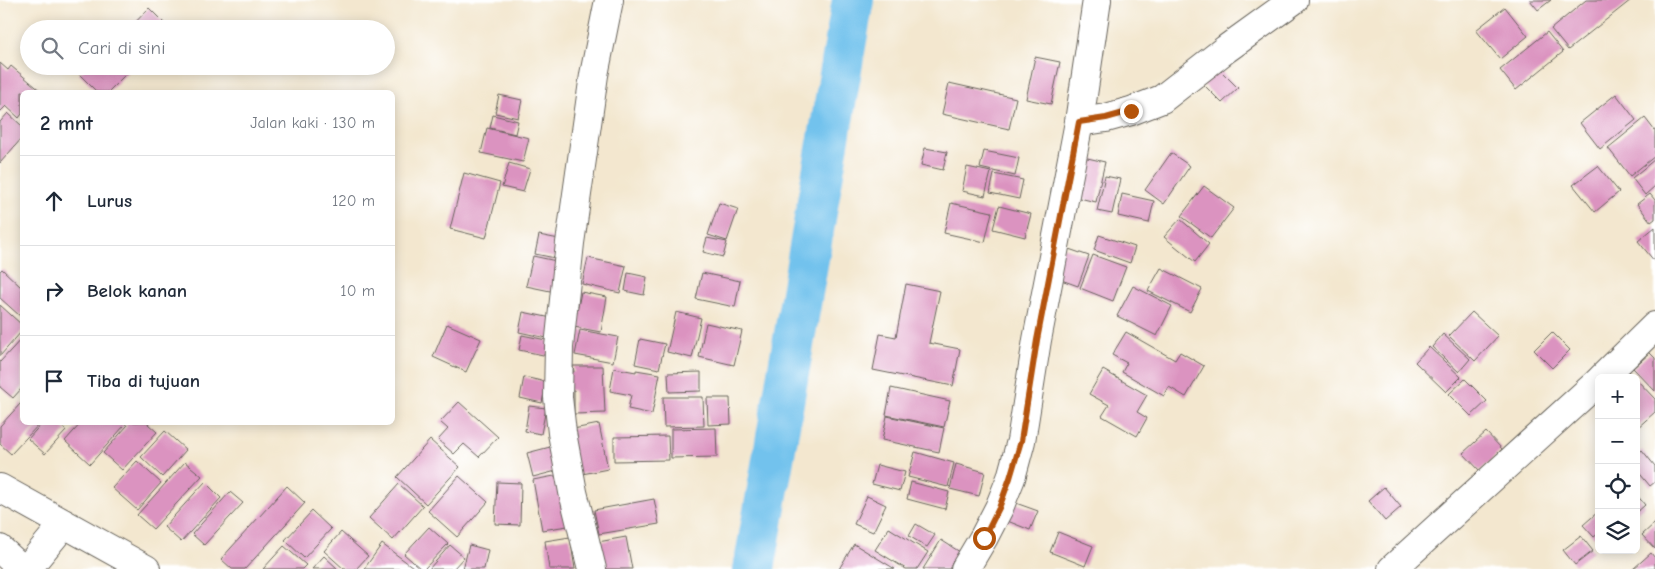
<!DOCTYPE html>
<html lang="id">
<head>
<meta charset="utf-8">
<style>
  :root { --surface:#fff; --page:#f6f6f7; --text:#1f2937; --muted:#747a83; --line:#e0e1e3 }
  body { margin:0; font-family:"Comic Neue",sans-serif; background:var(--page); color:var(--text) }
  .controls { position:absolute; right:15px; bottom:15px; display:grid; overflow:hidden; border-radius:8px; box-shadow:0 2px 12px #0003 }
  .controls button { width:45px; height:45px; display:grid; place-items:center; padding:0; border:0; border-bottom:1px solid var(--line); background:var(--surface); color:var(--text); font:25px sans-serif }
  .stop { position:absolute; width:15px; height:15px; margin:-11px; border:4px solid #b45309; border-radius:50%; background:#fff }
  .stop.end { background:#b45309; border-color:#fff; box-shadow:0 1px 5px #0008 }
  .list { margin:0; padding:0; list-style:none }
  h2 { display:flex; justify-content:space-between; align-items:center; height:65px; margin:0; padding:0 20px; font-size:21px }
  h2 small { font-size:16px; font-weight:400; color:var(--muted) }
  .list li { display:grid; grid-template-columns:32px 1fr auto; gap:15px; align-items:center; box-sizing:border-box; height:90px; padding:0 20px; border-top:1px solid var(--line) }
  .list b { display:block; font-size:19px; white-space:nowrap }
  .list em { font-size:16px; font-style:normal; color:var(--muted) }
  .icon { flex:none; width:28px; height:28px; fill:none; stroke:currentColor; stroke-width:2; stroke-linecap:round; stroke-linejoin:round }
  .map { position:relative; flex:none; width:1655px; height:569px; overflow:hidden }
  .search { position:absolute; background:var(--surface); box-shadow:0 2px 12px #0003; left:20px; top:20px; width:375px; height:55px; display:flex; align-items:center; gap:12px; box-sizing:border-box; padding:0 18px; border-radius:28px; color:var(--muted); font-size:19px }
  .panel { position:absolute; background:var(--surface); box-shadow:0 2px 12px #0003; left:20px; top:90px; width:375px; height:335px; border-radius:8px }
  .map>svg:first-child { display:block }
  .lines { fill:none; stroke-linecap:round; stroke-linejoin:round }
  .river { stroke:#72c2ed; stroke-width:42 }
  .building { fill:#db93c0 }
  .minor-casing { stroke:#67635b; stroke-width:30 }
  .major-casing { stroke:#67635b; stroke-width:30 }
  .minor { stroke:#fff; stroke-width:28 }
  .major { stroke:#fff; stroke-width:28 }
  .route { stroke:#b45309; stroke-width:6 }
</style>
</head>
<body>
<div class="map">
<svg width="1655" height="569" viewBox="0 0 1655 569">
  <rect width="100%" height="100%" fill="#fff"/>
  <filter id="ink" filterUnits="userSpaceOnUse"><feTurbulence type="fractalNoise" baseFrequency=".02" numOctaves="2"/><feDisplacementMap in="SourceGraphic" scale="10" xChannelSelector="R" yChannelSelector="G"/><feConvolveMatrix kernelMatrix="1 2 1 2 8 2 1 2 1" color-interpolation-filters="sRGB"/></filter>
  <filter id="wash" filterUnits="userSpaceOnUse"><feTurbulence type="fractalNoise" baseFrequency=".0096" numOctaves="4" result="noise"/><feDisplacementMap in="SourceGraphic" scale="20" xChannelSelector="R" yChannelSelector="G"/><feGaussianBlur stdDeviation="1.12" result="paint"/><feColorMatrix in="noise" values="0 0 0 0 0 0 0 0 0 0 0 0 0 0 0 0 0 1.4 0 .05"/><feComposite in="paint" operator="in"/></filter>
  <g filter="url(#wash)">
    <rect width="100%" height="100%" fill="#f3e7cf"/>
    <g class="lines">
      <!-- river -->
      <path class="river" d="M754 569 853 0"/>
    </g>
    <g id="blocks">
      <!-- building -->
      <g class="building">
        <path d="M1530 0H1551L1538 10Z"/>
        <path d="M1586 0H1631L1568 50 1551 29Z"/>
        <path d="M1505 7 1528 36 1500 59 1476 30Z"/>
        <path d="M149 8 170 29H129Z"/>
        <path d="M1547 32 1563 52 1516 90 1500 70Z"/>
        <path d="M1035 57 1060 62 1051 104 1026 99Z"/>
        <path d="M0 63 8 70 11 66 42 92H22V114L19 118 6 106 0 112Z"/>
        <path d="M88 66H134L108 92H97L79 74Z"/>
        <path d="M1216 66 1238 88 1222 103 1200 81Z"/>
        <path d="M949 83 1016 98 1009 129 942 114Z"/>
        <path d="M1616 94 1636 120 1600 149 1580 123Z"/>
        <path d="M499 95 522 100 518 118 495 113Z"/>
        <path d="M8 113 22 126V138L0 163V122Z"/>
        <path d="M493 115 518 121 515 134 490 128Z"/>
        <path d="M1645 118 1655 131V156L1630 176 1608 148Z"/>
        <path d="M487 128 529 138 523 162 481 153Z"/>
        <path d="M925 148 947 152 943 170 921 165Z"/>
        <path d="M984 151 1019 158 1015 176 980 168Z"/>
        <path d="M1171 153 1190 166 1164 204 1145 190Z"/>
        <path d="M1083 157 1105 162 1096 202 1075 197Z"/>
        <path d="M1655 159V186L1645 195 1632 178Z"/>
        <path d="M509 163 530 169 523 192 502 187Z"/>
        <path d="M1598 166 1619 192 1595 212 1573 185Z"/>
        <path d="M967 167 991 172 985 196 962 191Z"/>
        <path d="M464 173 500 183 486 238 450 229Z"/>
        <path d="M994 174 1023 180 1019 199 990 193Z"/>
        <path d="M1105 176 1120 179 1112 214 1097 211Z"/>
        <path d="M1204 186 1234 208 1211 238 1181 216Z"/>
        <path d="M1122 194 1154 201 1149 223 1118 216Z"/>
        <path d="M1650 194 1655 200V219L1651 222 1637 204Z"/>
        <path d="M719 203 738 209 727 241 708 235Z"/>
        <path d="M951 203 992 212 985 242 944 233Z"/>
        <path d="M999 206 1031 214 1025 237 993 229Z"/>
        <path d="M1180 219 1209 244 1195 262 1164 237Z"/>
        <path d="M1655 227V262L1638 241Z"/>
        <path d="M539 235 564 240 560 259 535 254Z"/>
        <path d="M1099 235 1135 247 1130 263 1094 250Z"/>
        <path d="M707 238 727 242 723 257 703 252Z"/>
        <path d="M1063 247 1089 256 1078 286 1053 277Z"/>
        <path d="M1093 255 1126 267 1113 301 1080 288Z"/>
        <path d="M533 256 561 262 555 292 526 286Z"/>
        <path d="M588 258 626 266 620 293 582 284Z"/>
        <path d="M1161 268 1202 289 1190 312 1148 291Z"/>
        <path d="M2 269 22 288V312L20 316 0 298V271Z"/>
        <path d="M628 273 647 277 644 295 625 291Z"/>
        <path d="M702 273 740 281 735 307 696 299Z"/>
        <path d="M906 284 940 291 929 343 960 349 953 386 873 370 880 334 896 337Z"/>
        <path d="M1133 286 1172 306 1157 336 1117 316Z"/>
        <path d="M581 292 607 297 601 332 574 327Z"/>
        <path d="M0 305 22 325V331L0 356Z"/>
        <path d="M523 312 561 320 556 340 519 332Z"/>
        <path d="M676 312 701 318 692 358 667 352Z"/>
        <path d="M1472 312 1498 336 1475 361 1449 336Z"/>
        <path d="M706 323 742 331 734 365 699 357Z"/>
        <path d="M447 324 481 339 466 372 433 357Z"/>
        <path d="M580 330 618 337 613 362 575 355Z"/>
        <path d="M1126 332 1175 360 1180 352 1204 366 1186 397 1169 387 1164 396 1122 372 1127 363 1112 355Z"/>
        <path d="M1552 332 1570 350 1552 368 1534 350Z"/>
        <path d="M1443 334 1470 359 1459 372 1432 347Z"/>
        <path d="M522 335 551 341 548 356 519 350Z"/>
        <path d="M22 338V388L13 398 0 387V362Z"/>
        <path d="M640 339 665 344 659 369 635 364Z"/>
        <path d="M1429 347 1461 377 1446 392 1415 362Z"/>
        <path d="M1650 353 1655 358V391L1633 368Z"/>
        <path d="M573 366H603L605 413 574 414V390L565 391 564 372H574Z"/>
        <path d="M614 368 636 372V370L660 374 652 414 628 409 631 395 610 391Z"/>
        <path d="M1103 370 1147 395 1137 412 1147 418 1137 436 1102 416 1109 405 1089 394Z"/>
        <path d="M701 372V391L669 392 668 373Z"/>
        <path d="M524 377 546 382 542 403 520 398Z"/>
        <path d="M1465 379 1487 401 1471 416 1449 394Z"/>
        <path d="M1636 379 1655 399V412L1636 429Z"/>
        <path d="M891 388 950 401 944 427 886 415Z"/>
        <path d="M663 397H703L704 426 664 427Z"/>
        <path d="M707 398H730L731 424 708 425Z"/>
        <path d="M459 402 498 437 479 457 464 444 454 454 438 440 448 429 440 422Z"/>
        <path d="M21 403 22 405V422H41L11 454 0 444V426Z"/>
        <path d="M529 406 546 408 541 434 525 431Z"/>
        <path d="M887 416 944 428 939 452 882 440Z"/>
        <path d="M43 422H58L66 431 45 454 28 439Z"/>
        <path d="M82 422H120L124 426 90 464 65 441Z"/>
        <path d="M124 422H149L148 424 157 432 122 470 103 453 127 426Z"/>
        <path d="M599 424 608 469 577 475 568 430Z"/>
        <path d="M716 428 717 457 671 458V429Z"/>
        <path d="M165 431 186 450 162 477 141 457Z"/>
        <path d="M1486 432 1502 449 1480 471 1463 453Z"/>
        <path d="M668 436 669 460 614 461V437Z"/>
        <path d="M430 440 460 467 426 504 397 477Z"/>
        <path d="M554 446 560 470 533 477 527 453Z"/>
        <path d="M1642 450 1655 466V482L1650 486 1636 469V455Z"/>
        <path d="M915 452 954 463 948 487 908 477Z"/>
        <path d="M137 461 161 483 137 510 112 488Z"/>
        <path d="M185 462 202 476 153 529 137 515Z"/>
        <path d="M956 464 985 472 979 496 950 489Z"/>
        <path d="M877 465 905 472 900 491 872 484Z"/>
        <path d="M565 474 574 525 542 530 533 480Z"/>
        <path d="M459 476 488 502 457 537 428 511Z"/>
        <path d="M205 482 221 498 181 542 164 527Z"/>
        <path d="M497 482 521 483 520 525 495 524Z"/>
        <path d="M911 482 949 492 945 509 907 499Z"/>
        <path d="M399 484 423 506 393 540 369 518Z"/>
        <path d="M287 486 305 503 245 569H232L221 559Z"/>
        <path d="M1384 487 1401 507 1385 521 1368 501Z"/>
        <path d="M230 492 243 503 204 545 192 534Z"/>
        <path d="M1636 494 1645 505 1636 513Z"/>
        <path d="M867 496 886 505 873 532 854 524Z"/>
        <path d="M654 499 659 524 599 534 594 510Z"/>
        <path d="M1013 502 1038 511 1030 530 1005 520Z"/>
        <path d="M312 511 331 529 304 558 285 540Z"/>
        <path d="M1599 511V533L1594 537 1583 525Z"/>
        <path d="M1655 523V549L1642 535Z"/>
        <path d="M916 524 935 535 927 547 909 536Z"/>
        <path d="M429 527 448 544 424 569H421L404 554Z"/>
        <path d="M889 528 928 552 917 569H906L875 550Z"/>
        <path d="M341 532 368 556 356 569H344L324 551Z"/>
        <path d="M1058 532 1093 546 1085 566 1050 552Z"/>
        <path d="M1581 536 1593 551 1575 565 1563 550Z"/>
        <path d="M570 537 575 569H549L545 541Z"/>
        <path d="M626 537 632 569H603L598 542Z"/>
        <path d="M941 540 960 552 949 569H923Z"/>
        <path d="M382 544 413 567 411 569H364Z"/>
        <path d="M854 544 895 569H839Z"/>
        <path d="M450 545 464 557 453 569H429Z"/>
        <path d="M469 545 488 550 484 569H463Z"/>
        <path d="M284 546 306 565 302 569H263Z"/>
        <path d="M1651 553 1655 558V569H1633Z"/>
        <path d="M324 556 338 569H312Z"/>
      </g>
    </g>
  </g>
  <g filter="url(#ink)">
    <use href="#blocks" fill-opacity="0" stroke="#67635b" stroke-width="1"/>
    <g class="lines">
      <!-- minor casing -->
      <g class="minor-casing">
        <g id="minor">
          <path d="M1079 122 1106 118 1131 111 1162 99 1226 49 1294 0"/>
          <path d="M1602 378 1655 326"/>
          <path d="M0 488 146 569"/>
          <path d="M27 569 64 524"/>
          <path d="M592 569 573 492 562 433 558 397 559 347 570 243 594 75 609 0"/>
          <path d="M965 569 984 537 999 508 1011 478 1021 441 1037 340 1079 122 1097 0"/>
          <path d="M1392 569 1599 381"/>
        </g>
      </g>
      <!-- major casing -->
      <g class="major-casing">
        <path id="major" d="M0 549 22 569"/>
      </g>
      <!-- minor -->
      <use href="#minor" class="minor"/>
      <!-- major -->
      <use href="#major" class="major"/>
    </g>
  </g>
  <g class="lines" filter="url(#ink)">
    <!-- route -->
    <path class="route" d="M984 538 999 508 1010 478 1021 441 1037 340 1079 122 1106 118 1131 111"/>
  </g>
</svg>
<div class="controls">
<button>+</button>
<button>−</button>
<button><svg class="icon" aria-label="locate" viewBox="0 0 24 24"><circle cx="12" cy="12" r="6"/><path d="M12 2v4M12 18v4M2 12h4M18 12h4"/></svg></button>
<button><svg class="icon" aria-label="layers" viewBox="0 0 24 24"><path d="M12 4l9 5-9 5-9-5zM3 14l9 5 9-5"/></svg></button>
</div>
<div class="stop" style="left:984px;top:538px"></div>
<div class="stop end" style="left:1131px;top:111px"></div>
<div class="search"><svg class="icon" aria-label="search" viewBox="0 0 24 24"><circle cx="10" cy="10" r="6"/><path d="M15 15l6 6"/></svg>Cari di sini</div>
<section class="panel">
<h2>2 mnt<small>Jalan kaki · 130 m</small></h2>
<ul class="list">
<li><svg class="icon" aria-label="ahead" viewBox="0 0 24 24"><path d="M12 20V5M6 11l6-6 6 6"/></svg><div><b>Lurus</b></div><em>120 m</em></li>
<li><svg class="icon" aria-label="right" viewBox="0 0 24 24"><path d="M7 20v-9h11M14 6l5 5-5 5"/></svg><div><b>Belok kanan</b></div><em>10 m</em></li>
<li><svg class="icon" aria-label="arrive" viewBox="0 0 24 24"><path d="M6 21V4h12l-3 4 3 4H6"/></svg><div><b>Tiba di tujuan</b></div></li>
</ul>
</section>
</div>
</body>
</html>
